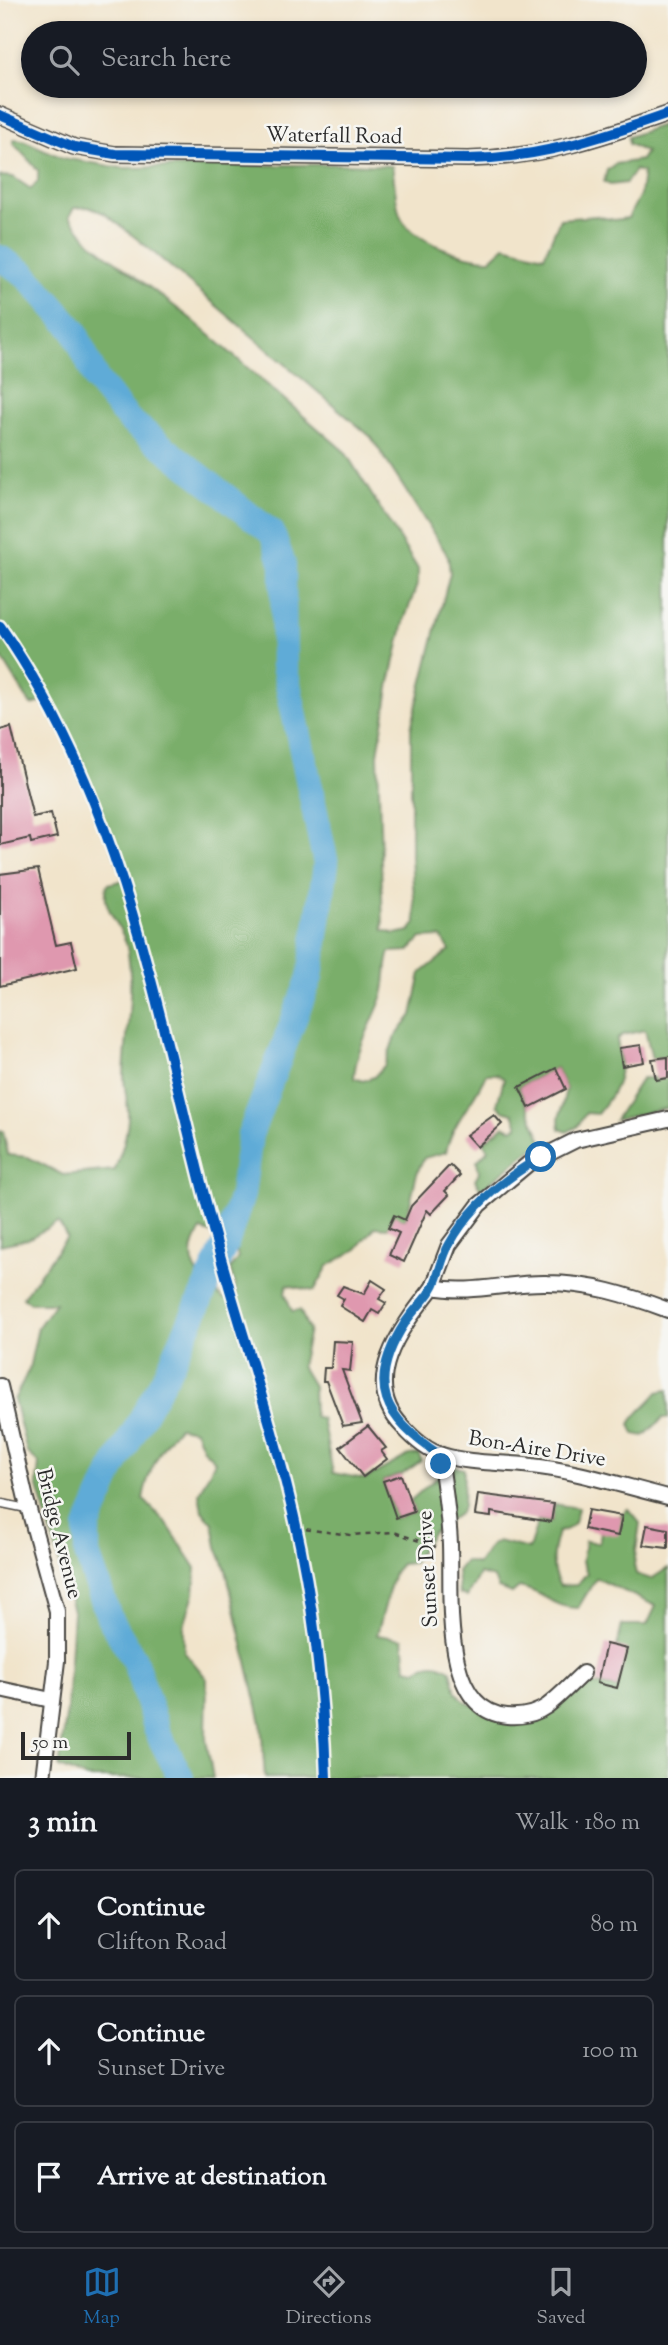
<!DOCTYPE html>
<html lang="en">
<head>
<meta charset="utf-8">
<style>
  :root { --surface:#171b24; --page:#20242c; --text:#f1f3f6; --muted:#9ea1a6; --line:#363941; --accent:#1f6fb2 }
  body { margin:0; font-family:"Sorts Mill Goudy",serif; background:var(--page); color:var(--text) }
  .scale { position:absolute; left:21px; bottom:18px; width:110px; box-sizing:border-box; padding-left:7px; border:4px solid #2b2b2b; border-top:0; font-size:19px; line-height:24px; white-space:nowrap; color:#2b2b2b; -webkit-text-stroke:5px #f6f6f2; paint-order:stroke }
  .stop { position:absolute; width:21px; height:21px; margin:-16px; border:5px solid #1f6fb2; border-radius:50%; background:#fff }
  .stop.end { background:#1f6fb2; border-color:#fff; box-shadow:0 2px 7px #0008 }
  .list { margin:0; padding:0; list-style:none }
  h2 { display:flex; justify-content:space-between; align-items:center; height:91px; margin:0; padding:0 28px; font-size:30px }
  h2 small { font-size:23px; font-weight:400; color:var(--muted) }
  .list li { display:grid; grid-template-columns:46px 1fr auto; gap:21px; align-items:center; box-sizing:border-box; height:112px; margin:0 14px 14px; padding:0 14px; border:2px solid var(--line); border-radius:10px }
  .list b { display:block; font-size:26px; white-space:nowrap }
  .list p { margin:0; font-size:23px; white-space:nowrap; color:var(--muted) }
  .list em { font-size:23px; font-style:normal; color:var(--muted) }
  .icon { flex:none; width:38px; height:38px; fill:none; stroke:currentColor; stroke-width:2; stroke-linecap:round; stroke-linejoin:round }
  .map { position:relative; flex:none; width:668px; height:1778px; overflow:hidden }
  .search { position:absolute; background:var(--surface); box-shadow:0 4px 10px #0003; left:21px; right:21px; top:21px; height:77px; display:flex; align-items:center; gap:18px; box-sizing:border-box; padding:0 24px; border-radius:38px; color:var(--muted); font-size:26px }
  .sheet { height:469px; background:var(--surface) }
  nav { display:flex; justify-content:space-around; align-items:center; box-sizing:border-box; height:98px; border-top:2px solid var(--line); background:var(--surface); font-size:19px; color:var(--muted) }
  nav a { display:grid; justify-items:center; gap:4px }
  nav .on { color:var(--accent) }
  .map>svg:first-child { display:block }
  .forest { fill:#7aae6a; stroke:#526c4a; stroke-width:2; fill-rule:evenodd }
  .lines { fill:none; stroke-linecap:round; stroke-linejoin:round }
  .river { stroke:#5eabd7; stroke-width:26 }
  .building { fill:#df98af }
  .lane-casing { stroke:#494743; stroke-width:10 }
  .street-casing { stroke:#494743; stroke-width:18 }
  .path { stroke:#494743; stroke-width:2.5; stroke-dasharray:5 5; stroke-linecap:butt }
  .lane { stroke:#fff; stroke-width:7 }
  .street { stroke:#fff; stroke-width:14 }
  .cycleway-casing { stroke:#f6f6f2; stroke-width:15 }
  .cycleway { stroke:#0057b8; stroke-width:10 }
  .route { stroke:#1f6fb2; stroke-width:9 }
  .labels { text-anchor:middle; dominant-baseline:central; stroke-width:5; stroke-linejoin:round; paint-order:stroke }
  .street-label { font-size:21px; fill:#2b2b2b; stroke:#f6f6f2 }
</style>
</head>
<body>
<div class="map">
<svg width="668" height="1778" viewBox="0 0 668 1778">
  <rect width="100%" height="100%" fill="#f6f6f2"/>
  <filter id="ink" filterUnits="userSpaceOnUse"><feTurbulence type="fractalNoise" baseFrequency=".0143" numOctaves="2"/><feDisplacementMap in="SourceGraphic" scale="14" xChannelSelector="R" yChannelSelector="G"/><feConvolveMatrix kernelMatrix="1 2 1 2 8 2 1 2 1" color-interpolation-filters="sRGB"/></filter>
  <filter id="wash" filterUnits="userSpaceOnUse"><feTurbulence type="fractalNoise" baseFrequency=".00686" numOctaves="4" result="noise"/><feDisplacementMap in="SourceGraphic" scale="28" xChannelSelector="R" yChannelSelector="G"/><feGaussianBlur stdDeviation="1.57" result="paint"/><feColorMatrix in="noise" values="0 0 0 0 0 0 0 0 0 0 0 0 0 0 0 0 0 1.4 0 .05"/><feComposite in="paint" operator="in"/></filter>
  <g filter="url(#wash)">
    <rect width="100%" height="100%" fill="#f1e4cb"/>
    <!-- forest -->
    <g class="forest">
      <path d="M668 123V1057L652 1059 645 1030 622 1035 617 1040C624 1073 619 1089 597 1114L586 1113 577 1127 567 1132 560 1129 559 1119 566 1089 556 1068 519 1087 542 1141 481 1189 475 1180 479 1172 477 1161 488 1150 483 1142 504 1126 512 1129 518 1126 513 1113 502 1110 497 1105 504 1079 497 1074H486C475 1101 452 1122 446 1152L424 1158C412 1178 414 1199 405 1220L394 1216 388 1228 375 1227 357 1249 328 1266 314 1291 287 1285 285 1293 292 1311 300 1310 309 1330 301 1366 313 1386 314 1416 322 1419 333 1473 365 1479 409 1455 419 1454 421 1461 401 1475 383 1481 396 1518 414 1512 410 1501 450 1465 464 1469 463 1507 459 1514 432 1533 413 1563 401 1564 394 1572 377 1635 403 1639 406 1668 416 1670C430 1662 437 1662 451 1670 453 1680 455 1693 463 1700 474 1710 537 1720 549 1713 561 1707 570 1692 582 1683L617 1688V1647L622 1625H647L656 1606 596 1578 578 1608C554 1609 545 1592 519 1587L512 1593 498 1588 494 1578 479 1574 467 1597 459 1593 457 1571 465 1561 478 1564 490 1546 498 1541 529 1549 538 1520 551 1522 554 1504 578 1508C575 1523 574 1529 558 1532 552 1551 549 1568 560 1586L577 1585 587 1573 582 1562 585 1541 599 1543 601 1532 628 1509 640 1523 634 1565 636 1574 651 1579 668 1568V1778H265L261 1723 226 1570 217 1547 213 1523 202 1511 199 1493 215 1461 203 1449 195 1430 179 1427C161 1445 147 1474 143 1499L167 1524 196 1568 194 1593 184 1625V1651L207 1679 206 1739 213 1778H87L59 1767 67 1709 73 1611 37 1483 39 1463 27 1452 14 1400 29 1369 38 1327 55 1303H31L23 1297 67 1237 58 1222 28 1239 0 1245V1131H3L8 1155 28 1157 63 1175 115 1170C121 1153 127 1136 128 1118 129 1104 124 1090 124 1075 126 1032 135 990 127 947 123 924 98 908 108 884L124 880 90 788 46 701 31 705 0 655V176L13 177 31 189 38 181V170L13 143 14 139 23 140 63 158 122 168 351 164 392 166C395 182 395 201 400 215 410 240 465 260 491 259L505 246 544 256 560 219 596 216 614 220 628 218 640 195 643 172 635 170 626 183 610 185 604 182 607 170 615 164 641 160 646 152 629 144 628 137ZM88 207 104 213 146 246 371 437 448 556 450 573 411 728V858L416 923 410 931 395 934 383 930 378 754 390 682 405 618 418 582V569L345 452 190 318 90 242 69 217 74 208ZM441 937 450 950 421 973 412 1015 394 1039 385 1065 374 1077 363 1081 354 1078C356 1047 373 1023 383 995 387 981 385 966 390 952L409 951 421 938ZM201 1230 234 1241 238 1258 230 1269 237 1295 224 1299C199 1280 180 1261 201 1230Z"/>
      <path d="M642 1078H668V1108L615 1120Z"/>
      <path d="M668 1390V1418H663L644 1436 634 1434 630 1424C636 1412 649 1404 658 1392Z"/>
    </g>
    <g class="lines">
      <!-- river -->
      <path class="river" d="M0 258 25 274 74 330 97 381 129 420 272 533 283 564 284 665 326 864 310 977 250 1135 242 1195 227 1241 167 1373 112 1471 87 1528V1554L109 1617 134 1659 158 1733 181 1778"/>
    </g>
    <g id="blocks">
      <!-- building -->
      <g class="building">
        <path d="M11 727 33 817 51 813 57 837 31 843 30 838 0 845V730Z"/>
        <path d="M38 869 56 945 71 942 77 968 0 986V874Z"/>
        <path d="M641 1045 644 1062 622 1066 619 1048Z"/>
        <path d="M668 1057V1078L656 1080 652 1059Z"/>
        <path d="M556 1068 566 1089 529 1108 519 1087Z"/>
        <path d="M494 1115 502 1124 477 1147 466 1135Z"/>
        <path d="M450 1165 460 1175 445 1191 449 1195 431 1214 427 1210 404 1262 389 1255 399 1233 388 1228 394 1215 405 1220 411 1206Z"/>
        <path d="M372 1280 386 1289 379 1299 386 1303 379 1314 372 1310 365 1322 340 1306 344 1299 337 1295 343 1286 364 1294Z"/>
        <path d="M333 1341 353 1342 350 1371 342 1370 362 1423 343 1426 326 1381H323L324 1368H331Z"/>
        <path d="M368 1426 386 1448 381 1451 387 1459 363 1477 340 1447Z"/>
        <path d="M401 1475 414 1512 396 1518 383 1481Z"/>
        <path d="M478 1494 554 1504 551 1522 491 1512V1517L475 1515Z"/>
        <path d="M588 1510 622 1516 618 1536 584 1529Z"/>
        <path d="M647 1525 668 1529V1548L643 1545Z"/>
        <path d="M606 1644 627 1649 617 1688 597 1683Z"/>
      </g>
    </g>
  </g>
  <g filter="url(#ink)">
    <use href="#blocks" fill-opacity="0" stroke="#494743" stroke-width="2"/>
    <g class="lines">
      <!-- lane casing -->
      <g class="lane-casing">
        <path id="lane" d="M0 1503 29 1509"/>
      </g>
      <!-- street casing -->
      <g class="street-casing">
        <g id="street">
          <path d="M0 115 74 147 115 154 468 159C541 158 600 138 668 114"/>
          <path d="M433 1287 449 1245 479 1205 528 1164 576 1140 668 1119"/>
          <path d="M668 1310C628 1295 590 1283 547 1283 508 1282 471 1295 433 1287 402 1327 358 1381 403 1427 413 1438 428 1451 442 1455 471 1464 502 1462 532 1466 578 1471 623 1486 668 1497"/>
          <path d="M0 1386 26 1499 57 1611V1661L43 1778"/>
          <path d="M440 1455C444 1485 449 1515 450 1545 452 1593 440 1711 507 1716 521 1717 536 1714 547 1706 560 1696 571 1684 583 1673"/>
          <path d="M0 1689 51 1700"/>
        </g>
      </g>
      <!-- path -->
      <path class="path" d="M296 1528 351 1535 394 1532 436 1547"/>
      <!-- lane -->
      <use href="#lane" class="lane"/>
      <!-- street -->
      <use href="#street" class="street"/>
      <!-- cycleway casing -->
      <g class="cycleway-casing">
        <g id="cycleway">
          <path d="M0 115 74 147 115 154 468 159C541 158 600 138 668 114"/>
          <path d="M0 626C127 808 156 1013 211 1222 235 1314 267 1404 289 1496 312 1588 323 1683 326 1778"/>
        </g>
      </g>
      <!-- cycleway -->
      <use href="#cycleway" class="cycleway"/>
    </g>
  </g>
  <g class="lines" filter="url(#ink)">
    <!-- route -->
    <path class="route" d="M441 1464 440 1455C384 1418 365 1385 405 1323 413 1310 427 1299 434 1285 440 1272 442 1257 449 1245 469 1208 505 1178 541 1157"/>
  </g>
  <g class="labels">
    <!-- street labels -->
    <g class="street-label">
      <text transform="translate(334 137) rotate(1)">Waterfall Road</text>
      <text transform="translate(537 1450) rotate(9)">Bon-Aire Drive</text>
      <text transform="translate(58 1534) rotate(76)">Bridge Avenue</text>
      <text transform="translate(429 1569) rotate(-93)">Sunset Drive</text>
    </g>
  </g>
</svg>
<div class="scale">50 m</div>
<div class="stop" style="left:541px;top:1157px"></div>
<div class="stop end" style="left:441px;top:1464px"></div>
<div class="search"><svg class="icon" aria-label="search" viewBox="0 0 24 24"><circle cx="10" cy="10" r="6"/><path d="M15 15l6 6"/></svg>Search here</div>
</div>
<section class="sheet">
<h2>3 min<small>Walk · 180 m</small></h2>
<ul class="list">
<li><svg class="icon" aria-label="ahead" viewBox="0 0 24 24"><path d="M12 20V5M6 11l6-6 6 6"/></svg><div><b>Continue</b><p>Clifton Road</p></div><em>80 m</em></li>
<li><svg class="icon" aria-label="ahead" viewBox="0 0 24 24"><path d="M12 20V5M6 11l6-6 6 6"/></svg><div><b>Continue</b><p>Sunset Drive</p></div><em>100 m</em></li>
<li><svg class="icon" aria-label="arrive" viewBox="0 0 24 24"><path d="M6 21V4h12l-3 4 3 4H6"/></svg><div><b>Arrive at destination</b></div></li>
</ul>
</section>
<nav>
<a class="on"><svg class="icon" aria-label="map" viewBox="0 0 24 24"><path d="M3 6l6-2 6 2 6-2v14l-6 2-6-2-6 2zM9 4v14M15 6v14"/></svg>Map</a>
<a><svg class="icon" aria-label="directions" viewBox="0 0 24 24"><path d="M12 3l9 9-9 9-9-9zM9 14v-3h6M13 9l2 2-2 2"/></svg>Directions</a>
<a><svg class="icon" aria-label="saved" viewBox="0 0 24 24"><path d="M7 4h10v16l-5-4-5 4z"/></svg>Saved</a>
</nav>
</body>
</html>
